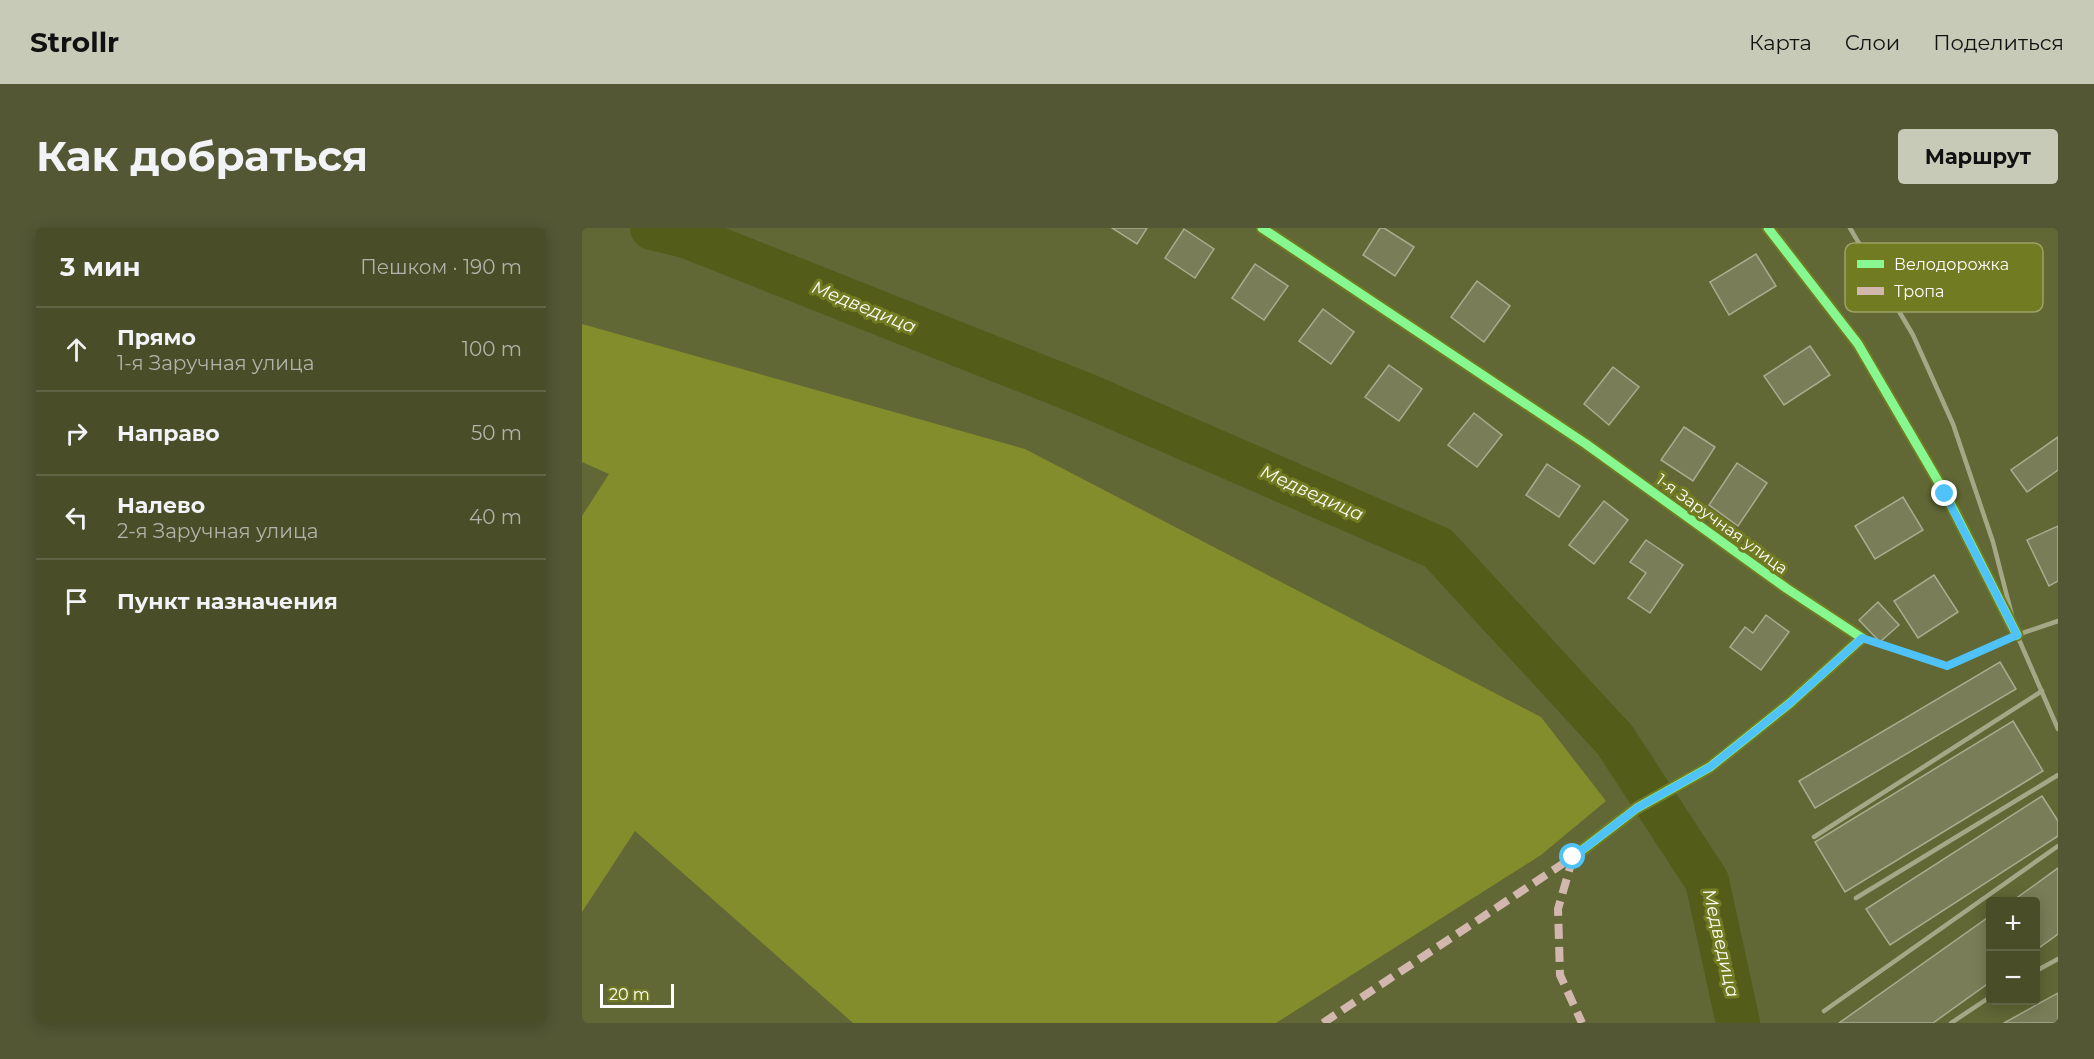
<!DOCTYPE html>
<html lang="ru">
<head>
<meta charset="utf-8">
<style>
  :root { --surface:#494d28; --page:#535734; --text:#f1f3f6; --muted:#b1b4a8; --line:#616445; --accent:#c8cab8 }
  body { margin:0; font-family:Montserrat,sans-serif; background:var(--page); color:var(--text) }
  .controls { position:absolute; right:18px; bottom:18px; display:grid; overflow:hidden; border-radius:6px; box-shadow:0 3px 15px #0003 }
  .controls button { width:54px; height:54px; display:grid; place-items:center; padding:0; border:0; border-bottom:2px solid var(--line); background:var(--surface); color:var(--text); font:30px sans-serif }
  .scale { position:absolute; left:18px; bottom:15px; width:74px; box-sizing:border-box; padding-left:6px; border:3px solid #fff; border-top:0; font-size:16px; line-height:21px; white-space:nowrap; color:#fff; -webkit-text-stroke:4px #717b21; paint-order:stroke }
  .stop { position:absolute; width:18px; height:18px; margin:-14px; border:4px solid #4fc3f7; border-radius:50%; background:#fff }
  .stop.end { background:#4fc3f7; border-color:#fff; box-shadow:0 2px 6px #0008 }
  .list { margin:0; padding:0; list-style:none }
  h2 { display:flex; justify-content:space-between; align-items:center; height:78px; margin:0; padding:0 24px; font-size:26px }
  h2 small { font-size:20px; font-weight:400; color:var(--muted) }
  .list li { display:grid; grid-template-columns:39px 1fr auto; gap:18px; align-items:center; box-sizing:border-box; height:84px; padding:0 24px; border-top:2px solid var(--line) }
  .list b { display:block; font-size:22px; white-space:nowrap }
  .list p { margin:0; font-size:20px; white-space:nowrap; color:var(--muted) }
  .list em { font-size:20px; font-style:normal; color:var(--muted) }
  .icon { flex:none; width:33px; height:33px; fill:none; stroke:currentColor; stroke-width:2; stroke-linecap:round; stroke-linejoin:round }
  .map { position:relative; flex:none; width:1476px; height:795px; overflow:hidden; border-radius:6px }
  header { display:flex; align-items:center; gap:36px; box-sizing:border-box; height:84px; padding:0 30px; background:var(--accent); color:#111 }
  header strong { font-size:28px }
  nav { display:flex; gap:33px; margin-inline-start:auto; font-size:21px }
  .intro { display:flex; align-items:center; justify-content:space-between; box-sizing:border-box; height:144px; padding:0 36px }
  h1 { margin:0; font-size:42px }
  .button { padding:15px 27px; border-radius:6px; background:var(--accent); color:#111; font-size:21px; font-weight:700 }
  main { display:flex; gap:36px; padding:0 36px }
  aside { flex:1; background:var(--surface); border-radius:6px; box-shadow:0 3px 15px #0003 }
  .map>svg:first-child { display:block }
  .green { fill:#848d2c }
  .lines { fill:none; stroke-linecap:round; stroke-linejoin:round }
  .river { stroke:#545c19; stroke-width:44 }
  .building { fill:#7a7e58; stroke:#a9ac8e; stroke-width:1.5 }
  .service { stroke:#a4a886; stroke-width:4.5 }
  .minor { stroke:#a4a886; stroke-width:6 }
  .quiet { stroke:#d1b7ad; stroke-width:8; stroke-dasharray:15 8; stroke-linecap:butt }
  .cycleway-casing { stroke:#717b21; stroke-width:13 }
  .cycleway { stroke:#87f88f; stroke-width:9 }
  .route { stroke:#4fc3f7; stroke-width:8 }
  .labels { text-anchor:middle; dominant-baseline:central; stroke-width:6; stroke-linejoin:round; paint-order:stroke }
  .street-label { font-size:16px; fill:#fff; stroke:#717b21 }
  .water-label { font-size:18px; font-style:italic; fill:#fdfdf7; stroke:#717b21 }
  .key { fill:#717b21; stroke:#9ca364; stroke-width:1.5 }
  .key-label { font-size:16px; fill:#fff }
</style>
</head>
<body>
<header>
<strong>Strollr</strong>
<nav><a>Карта</a><a>Слои</a><a>Поделиться</a></nav>
</header>
<div class="intro"><h1>Как добраться</h1><a class="button">Маршрут</a></div>
<main>
<aside>
<h2>3 мин<small>Пешком · 190 m</small></h2>
<ul class="list">
<li><svg class="icon" aria-label="ahead" viewBox="0 0 24 24"><path d="M12 20V5M6 11l6-6 6 6"/></svg><div><b>Прямо</b><p>1-я Заручная улица</p></div><em>100 m</em></li>
<li><svg class="icon" aria-label="right" viewBox="0 0 24 24"><path d="M7 20v-9h11M14 6l5 5-5 5"/></svg><div><b>Направо</b></div><em>50 m</em></li>
<li><svg class="icon" aria-label="left" viewBox="0 0 24 24"><path d="M17 20v-9H6M10 6l-5 5 5 5"/></svg><div><b>Налево</b><p>2-я Заручная улица</p></div><em>40 m</em></li>
<li><svg class="icon" aria-label="arrive" viewBox="0 0 24 24"><path d="M6 21V4h12l-3 4 3 4H6"/></svg><div><b>Пункт назначения</b></div></li>
</ul>
</aside>
<div class="map">
<svg width="1476" height="795" viewBox="0 0 1476 795">
  <rect width="100%" height="100%" fill="#616735"/>
  <!-- green -->
  <path class="green" d="M0 96 443 221 959 489 1024 573 959 627 694 795H271L53 603 0 684V288L27 246 0 234Z"/>
  <g class="lines">
    <!-- river -->
    <path class="river" d="M70 0 104 8 504 167 856 320 1033 512 1125 653 1156 795"/>
  </g>
  <!-- building -->
  <g class="building">
    <path d="M530 0H565L555 16Z"/>
    <path d="M798 0H802L832 19 813 48 781 27Z"/>
    <path d="M602 1 632 21 613 50 583 30Z"/>
    <path d="M1174 26 1194 58 1147 87 1128 54Z"/>
    <path d="M673 36 706 58 682 92 650 70Z"/>
    <path d="M895 53 928 78 902 114 869 89Z"/>
    <path d="M741 81 772 104 749 136 717 113Z"/>
    <path d="M1228 118 1248 147 1202 177 1182 148Z"/>
    <path d="M807 137 840 161 817 193 783 169Z"/>
    <path d="M1031 139 1057 159 1027 197 1002 176Z"/>
    <path d="M892 185 920 207 895 239 866 217Z"/>
    <path d="M1102 199 1133 219 1111 253 1079 232Z"/>
    <path d="M1476 209V242L1445 264 1429 242Z"/>
    <path d="M1155 235 1185 255 1156 298 1127 277Z"/>
    <path d="M965 236 998 258 977 289 944 267Z"/>
    <path d="M1321 269 1341 302 1293 331 1273 298Z"/>
    <path d="M1022 273 1046 292 1012 336 987 317Z"/>
    <path d="M1476 298V353L1467 358 1445 312Z"/>
    <path d="M1064 312 1101 337 1068 385 1046 370 1064 345 1048 334Z"/>
    <path d="M1352 347 1376 384 1336 410 1312 373Z"/>
    <path d="M1296 374 1317 397 1298 414 1277 392Z"/>
    <path d="M1184 387 1207 404 1179 442 1148 419 1163 399 1171 405Z"/>
    <path d="M1418 434 1434 461 1233 580 1217 553Z"/>
    <path d="M1431 493 1461 543 1263 664 1233 614Z"/>
    <path d="M1460 568 1476 593V608L1308 717 1284 681Z"/>
    <path d="M1476 640V706L1454 722V674H1429Z"/>
    <path d="M1408 688V754L1351 795H1257Z"/>
    <path d="M1476 765V795H1422Z"/>
  </g>
  <g class="lines">
    <!-- service -->
    <g class="service">
      <path d="M1268 0 1331 107 1371 196 1411 314 1435 407 1476 501"/>
      <path d="M1280 410 1365 438 1435 407 1476 393"/>
      <path d="M1232 609 1460 463"/>
      <path d="M1274 670 1476 547"/>
      <path d="M1454 743 1476 731"/>
      <path d="M1242 783 1476 618"/>
      <path d="M1369 795 1408 769"/>
    </g>
    <!-- minor -->
    <g class="minor">
      <path d="M680 0 1004 216 1204 360 1280 410 1208 475 1128 539 1055 580 991 629"/>
      <path d="M1186 0 1276 116 1363 265 1435 407"/>
    </g>
    <!-- quiet -->
    <g class="quiet">
      <path d="M991 629 976 681 978 747 1000 795"/>
      <path d="M741 795 991 629"/>
    </g>
    <!-- cycleway casing -->
    <g class="cycleway-casing">
      <g id="cycleway">
        <path d="M680 0 1004 216 1204 360 1280 410 1208 475 1128 539 1055 580 991 629"/>
        <path d="M1186 0 1276 116 1363 265 1435 407"/>
      </g>
    </g>
    <!-- cycleway -->
    <use href="#cycleway" class="cycleway"/>
  </g>
  <g class="lines">
    <!-- route -->
    <path class="route" d="M991 629 1055 580 1128 539 1208 475 1280 410 1365 438 1435 407 1363 266"/>
  </g>
  <g class="labels">
    <!-- street labels -->
    <g class="street-label">
      <text transform="translate(1140 296) rotate(36)">1-я Заручная улица</text>
    </g>
    <!-- water labels -->
    <g class="water-label">
      <text transform="translate(282 79) rotate(22)">Медведица</text>
      <text transform="translate(730 265) rotate(24)">Медведица</text>
      <text transform="translate(1139 715) rotate(77)">Медведица</text>
    </g>
  </g>
  <!-- legend -->
  <rect x="1263" y="15" width="198" height="69" rx="9" class="key"/>
  <rect x="1275" y="32" width="27" height="8" fill="#87f88f"/>
  <rect x="1275" y="59" width="27" height="8" fill="#d1b7ad"/>
  <g class="key-label">
    <text x="1312" y="42">Велодорожка</text>
    <text x="1312" y="69">Тропа</text>
  </g>
</svg>
<div class="controls">
<button>+</button>
<button>−</button>
</div>
<div class="scale">20 m</div>
<div class="stop" style="left:991px;top:629px"></div>
<div class="stop end" style="left:1363px;top:266px"></div>
</div>
</main>
</body>
</html>
